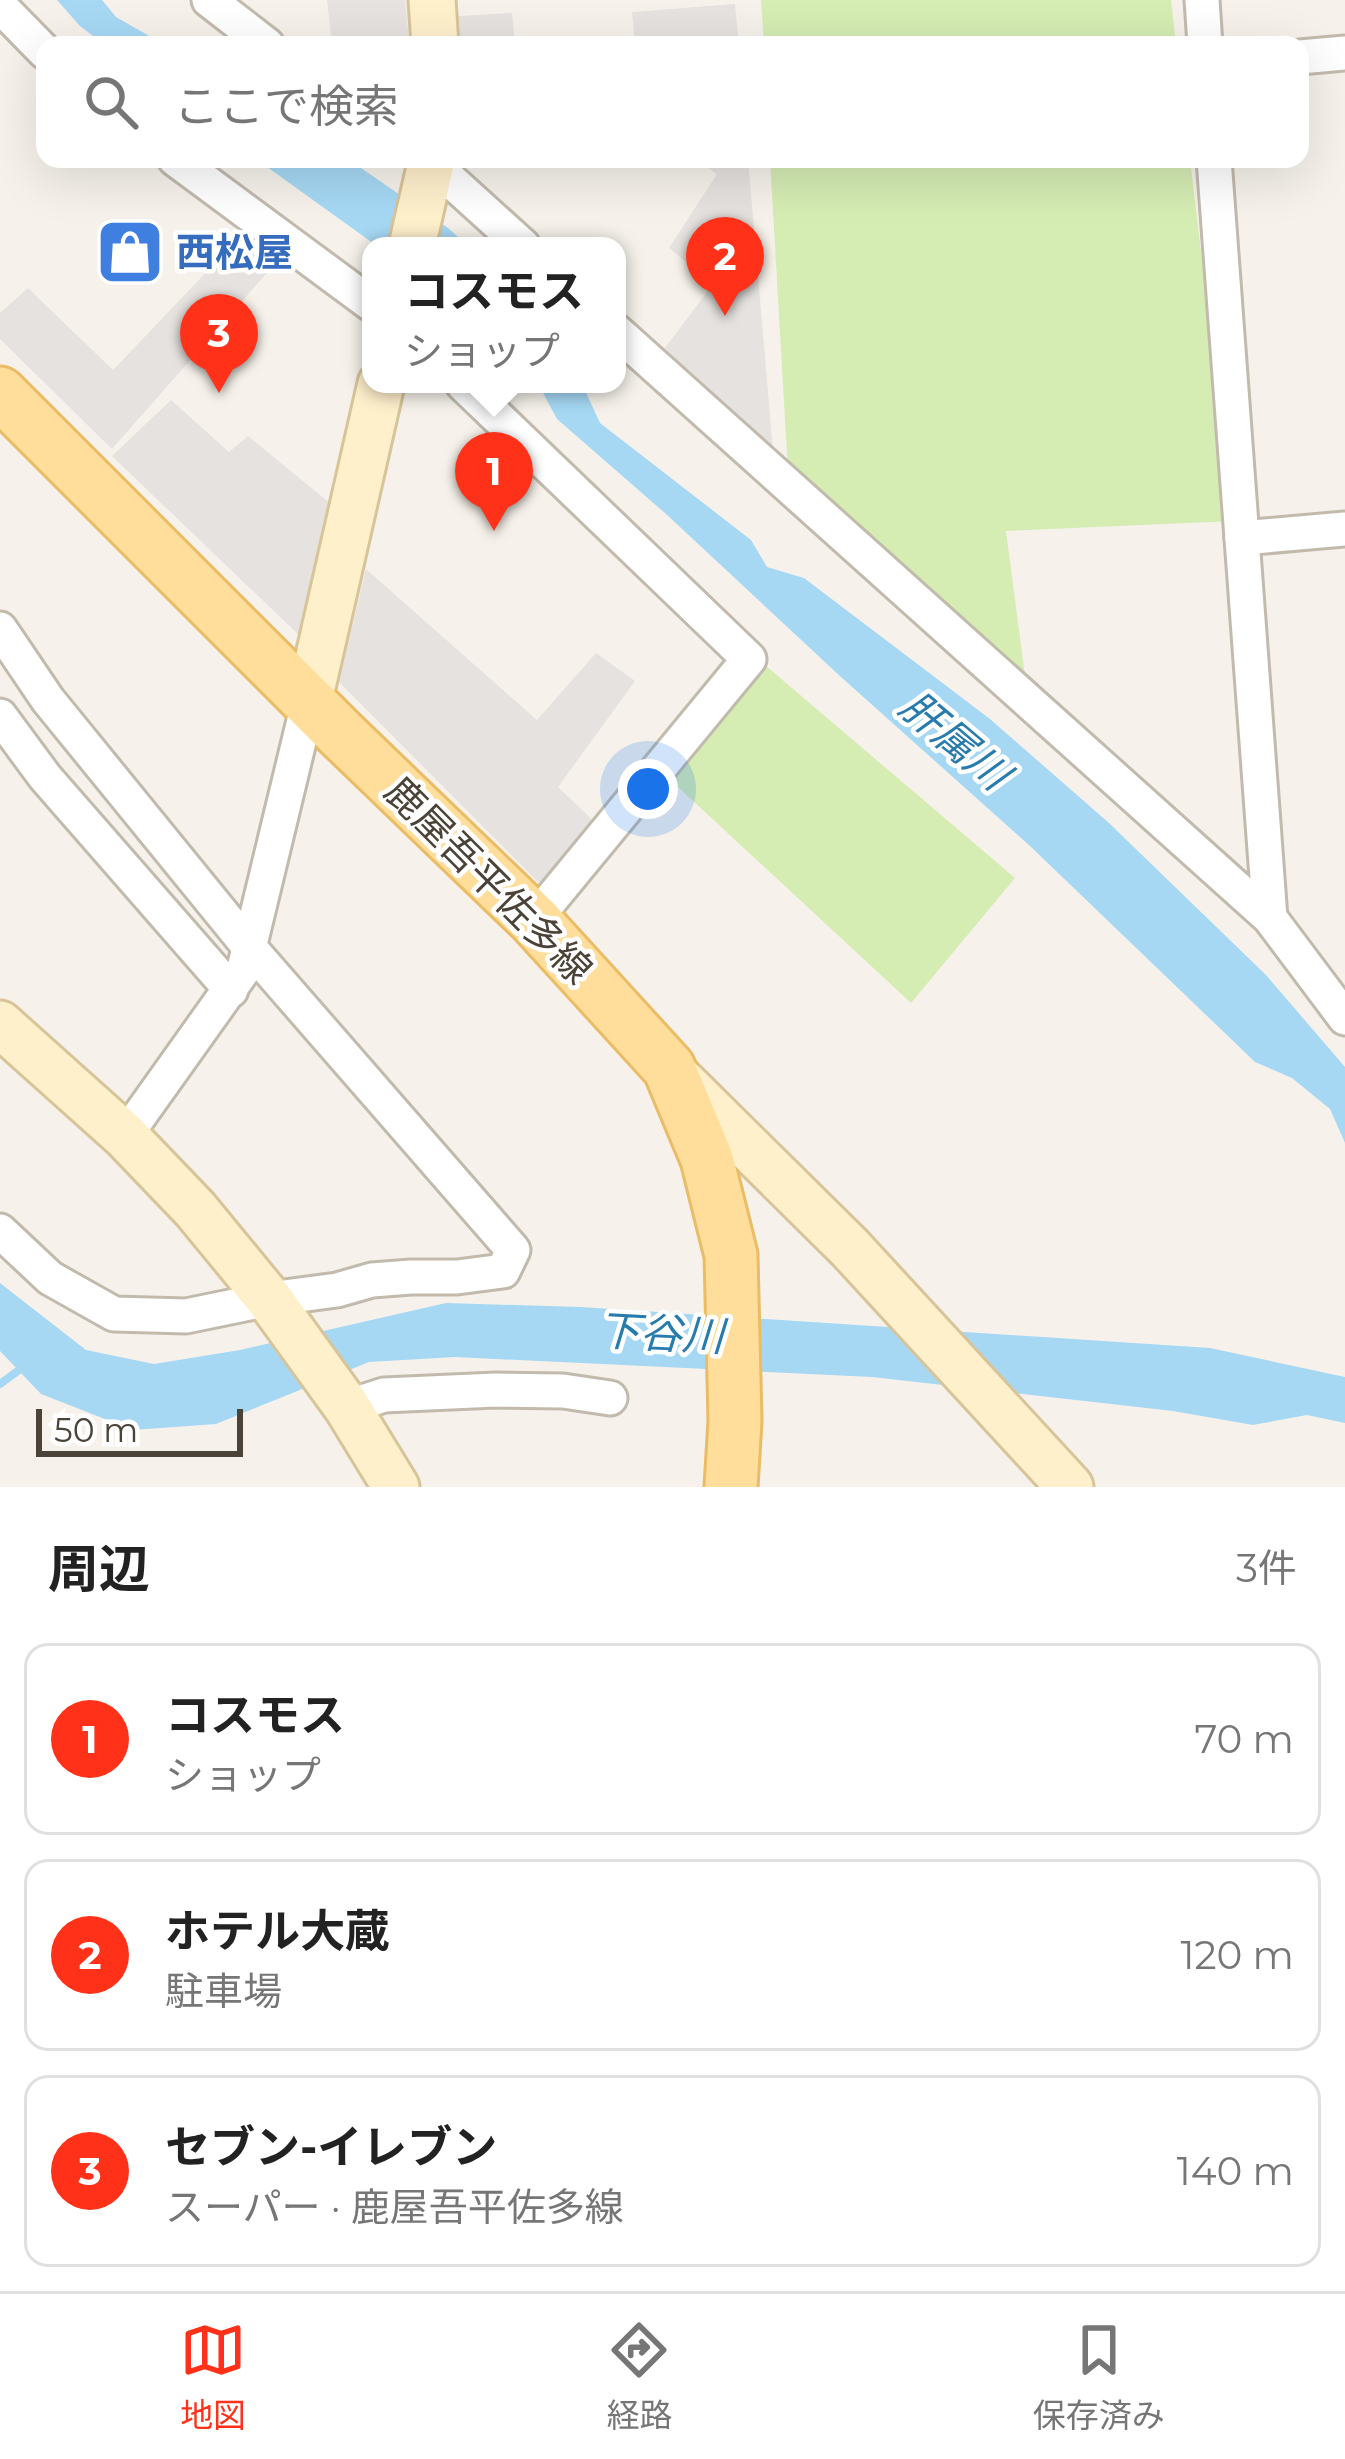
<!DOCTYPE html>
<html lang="ja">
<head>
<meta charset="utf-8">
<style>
  :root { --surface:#fff; --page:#f2f2f2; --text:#222; --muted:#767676; --line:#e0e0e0; --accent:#ff3119 }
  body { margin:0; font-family:Montserrat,"Noto Sans JP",sans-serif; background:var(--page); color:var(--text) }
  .scale { position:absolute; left:36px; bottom:30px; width:207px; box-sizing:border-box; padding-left:12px; border:6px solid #4b4338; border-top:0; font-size:33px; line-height:42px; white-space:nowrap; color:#4b4338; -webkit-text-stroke:9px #fff; paint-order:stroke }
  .you { position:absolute; left:648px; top:789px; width:42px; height:42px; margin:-30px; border:9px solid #fff; border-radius:50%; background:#1a73e8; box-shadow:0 0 0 18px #1a73e833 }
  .badge { display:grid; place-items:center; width:78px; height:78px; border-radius:50%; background:var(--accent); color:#fff; font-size:39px; font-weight:700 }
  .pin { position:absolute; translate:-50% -99px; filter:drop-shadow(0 3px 6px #0008) }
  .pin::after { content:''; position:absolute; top:63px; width:42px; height:36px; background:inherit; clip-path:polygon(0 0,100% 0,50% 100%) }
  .popup { position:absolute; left:362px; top:237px; width:264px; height:156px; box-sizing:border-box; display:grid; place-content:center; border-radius:24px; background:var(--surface); filter:drop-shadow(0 3px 9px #0005); font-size:39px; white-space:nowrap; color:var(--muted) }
  .popup b { font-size:45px; color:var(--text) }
  .popup::after { content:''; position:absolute; left:50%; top:100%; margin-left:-24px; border:24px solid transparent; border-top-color:var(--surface) }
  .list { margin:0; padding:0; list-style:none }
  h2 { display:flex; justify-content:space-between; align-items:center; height:156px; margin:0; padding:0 48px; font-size:51px }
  h2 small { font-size:39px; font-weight:400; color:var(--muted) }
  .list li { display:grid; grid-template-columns:78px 1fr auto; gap:36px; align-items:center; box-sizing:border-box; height:192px; margin:0 24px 24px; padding:0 24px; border:3px solid var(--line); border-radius:24px }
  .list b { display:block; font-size:45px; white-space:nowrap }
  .list p { margin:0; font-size:39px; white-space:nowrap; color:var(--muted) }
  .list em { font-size:39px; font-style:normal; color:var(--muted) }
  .icon { flex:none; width:66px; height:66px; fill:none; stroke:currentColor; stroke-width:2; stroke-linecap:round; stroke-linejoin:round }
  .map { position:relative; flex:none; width:1345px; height:1487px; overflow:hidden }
  .search { position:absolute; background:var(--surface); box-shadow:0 12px 48px #0002; left:36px; right:36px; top:36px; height:132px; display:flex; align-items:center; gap:30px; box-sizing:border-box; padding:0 42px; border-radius:24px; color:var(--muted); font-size:45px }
  .sheet { height:804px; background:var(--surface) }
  nav { display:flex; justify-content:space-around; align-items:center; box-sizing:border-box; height:168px; border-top:3px solid var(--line); background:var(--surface); font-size:33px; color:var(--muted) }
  nav a { display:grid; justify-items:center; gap:6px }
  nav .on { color:var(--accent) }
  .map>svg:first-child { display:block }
  .green { fill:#d5ecb3 }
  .parking { fill:#e5e2df }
  .water { fill:#a6d8f4 }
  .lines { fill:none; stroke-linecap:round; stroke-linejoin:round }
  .stream { stroke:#a6d8f4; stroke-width:8 }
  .street-casing { stroke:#c2baad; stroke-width:39 }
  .secondary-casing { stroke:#d8c499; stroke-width:51 }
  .primary-casing { stroke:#eabc65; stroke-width:57 }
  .street { stroke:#fff; stroke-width:33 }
  .secondary { stroke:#fff0cc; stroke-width:45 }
  .primary { stroke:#ffde9b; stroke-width:51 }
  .labels { text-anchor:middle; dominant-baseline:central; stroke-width:9; stroke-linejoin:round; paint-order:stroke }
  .shop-label { font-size:39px; font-weight:bold; fill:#366cbe; stroke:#fff; text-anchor:start }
  .street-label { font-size:39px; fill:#4b4338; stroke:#fff }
  .water-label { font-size:42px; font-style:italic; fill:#287bad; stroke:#fff }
</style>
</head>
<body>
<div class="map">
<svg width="1345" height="1487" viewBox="0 0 1345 1487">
  <rect width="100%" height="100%" fill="#f6f2eb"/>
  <!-- green -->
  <g class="green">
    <path d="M761 0H1171L1176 45H764Z"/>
    <path d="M770 159H1190L1233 521 1006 531 1025 676 788 472Z"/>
    <path d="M758 659 1015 878 911 1003 664 774Z"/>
  </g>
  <!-- parking -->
  <g class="parking">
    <path d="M327 0H405L409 39 332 45Z"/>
    <path d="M735 4 739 45H635L632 12Z"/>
    <path d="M512 13 515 45H460L459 16Z"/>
    <path d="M694 159H748L774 462 665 348 713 284 669 248 717 174Z"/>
    <path d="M238 239 273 266 112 449 0 339V313L28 288 113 370Z"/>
    <path d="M171 400 229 452 248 436 336 508 301 637 112 456Z"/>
    <path d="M366 569 537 720 596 653 635 681 558 787 597 824 543 887 339 682Z"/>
  </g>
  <!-- water -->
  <g class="water">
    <path d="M57 0H102L116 17 165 45H105L80 26Z"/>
    <path d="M256 159H348L448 228 468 246H377Z"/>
    <path d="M536 384H582L600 423 751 540 767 567 804 578 990 719 1109 823 1266 975 1345 1067V1143L1330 1109 1292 1078 1255 1062 1030 846 841 677 666 514 557 419 542 391Z"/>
    <path d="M0 1283 86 1350 154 1364 240 1350 446 1303 581 1307 1210 1348 1345 1377V1423L1307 1415 1253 1425 1173 1411 872 1377 455 1357 369 1362 216 1424 133 1430 41 1394 0 1351Z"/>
  </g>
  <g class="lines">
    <!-- stream -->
    <path class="stream" d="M0 1384 23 1367"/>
    <!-- street casing -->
    <g class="street-casing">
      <g id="street">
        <path d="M209 0 267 45"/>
        <path d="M1202 0 1205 45"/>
        <path d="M0 6 45 52"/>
        <path d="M1300 57 1345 53"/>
        <path d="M175 159 371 304"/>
        <path d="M427 159 523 246"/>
        <path d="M1214 159 1270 918"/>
        <path d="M617 332 1270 918 1345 1018"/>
        <path d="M463 384 749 659 534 920"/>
        <path d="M1242 538 1345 529"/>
        <path d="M0 629 48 700 250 948 513 1250 503 1271 457 1277H411L372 1280 337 1290 269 1299 186 1316 114 1314 50 1278 0 1231"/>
        <path d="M0 716 45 777 231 990"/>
        <path d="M125 1136 244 969 309 700"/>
        <path d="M347 1407 384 1395 496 1390 563 1391 610 1398"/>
      </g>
    </g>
    <!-- secondary casing -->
    <g class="secondary-casing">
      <g id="secondary">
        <path d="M432 0 435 45"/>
        <path d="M412 246 432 159"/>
        <path d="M309 700 381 384"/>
        <path d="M0 1024 125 1136 195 1209 269 1299 347 1407 396 1487"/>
        <path d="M675 1075 850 1248 1070 1487"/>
      </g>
    </g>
    <!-- primary casing -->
    <g class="primary-casing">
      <path id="primary" d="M0 393 340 733 534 920 669 1068 707 1159 731 1255 735 1421 731 1487"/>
    </g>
    <!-- street -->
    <use href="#street" class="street"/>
    <!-- secondary -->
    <use href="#secondary" class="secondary"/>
    <!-- primary -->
    <use href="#primary" class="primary"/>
  </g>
  <!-- icons -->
  <defs>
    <g id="shop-square" transform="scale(3.45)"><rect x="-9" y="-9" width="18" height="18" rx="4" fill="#3f7fe0" stroke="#fff"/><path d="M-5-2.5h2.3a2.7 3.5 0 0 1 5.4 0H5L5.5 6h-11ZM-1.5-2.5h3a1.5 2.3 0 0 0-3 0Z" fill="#fff"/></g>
  </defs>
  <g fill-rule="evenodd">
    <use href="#shop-square" x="130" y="252"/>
  </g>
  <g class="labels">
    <!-- shop labels -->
    <g class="shop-label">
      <text x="176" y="252">西松屋</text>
    </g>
    <!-- street labels -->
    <g class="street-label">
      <text transform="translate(489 880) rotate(45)">鹿屋吾平佐多線</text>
    </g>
    <!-- water labels -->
    <g class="water-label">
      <text transform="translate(955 740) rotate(40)">肝属川</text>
      <text transform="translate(661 1333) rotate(3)">下谷川</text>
    </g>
  </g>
</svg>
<div class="scale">50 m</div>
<div class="you"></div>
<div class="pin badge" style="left:494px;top:531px">1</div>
<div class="popup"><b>コスモス</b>ショップ</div>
<div class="pin badge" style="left:725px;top:316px">2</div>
<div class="pin badge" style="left:219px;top:393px">3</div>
<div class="search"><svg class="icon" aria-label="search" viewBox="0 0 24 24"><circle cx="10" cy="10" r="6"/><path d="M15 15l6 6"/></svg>ここで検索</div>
</div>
<section class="sheet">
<h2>周辺<small>3件</small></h2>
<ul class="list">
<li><span class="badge">1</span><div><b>コスモス</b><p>ショップ</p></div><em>70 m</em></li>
<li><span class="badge">2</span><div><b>ホテル大蔵</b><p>駐車場</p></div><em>120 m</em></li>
<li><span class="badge">3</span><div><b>セブン-イレブン</b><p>スーパー · 鹿屋吾平佐多線</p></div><em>140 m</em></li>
</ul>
</section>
<nav>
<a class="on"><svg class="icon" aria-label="map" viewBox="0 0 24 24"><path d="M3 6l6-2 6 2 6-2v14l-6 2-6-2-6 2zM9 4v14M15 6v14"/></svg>地図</a>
<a><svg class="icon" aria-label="directions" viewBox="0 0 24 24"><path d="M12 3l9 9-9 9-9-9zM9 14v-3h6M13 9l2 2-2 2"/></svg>経路</a>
<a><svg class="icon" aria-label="saved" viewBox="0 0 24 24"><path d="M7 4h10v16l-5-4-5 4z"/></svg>保存済み</a>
</nav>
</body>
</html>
